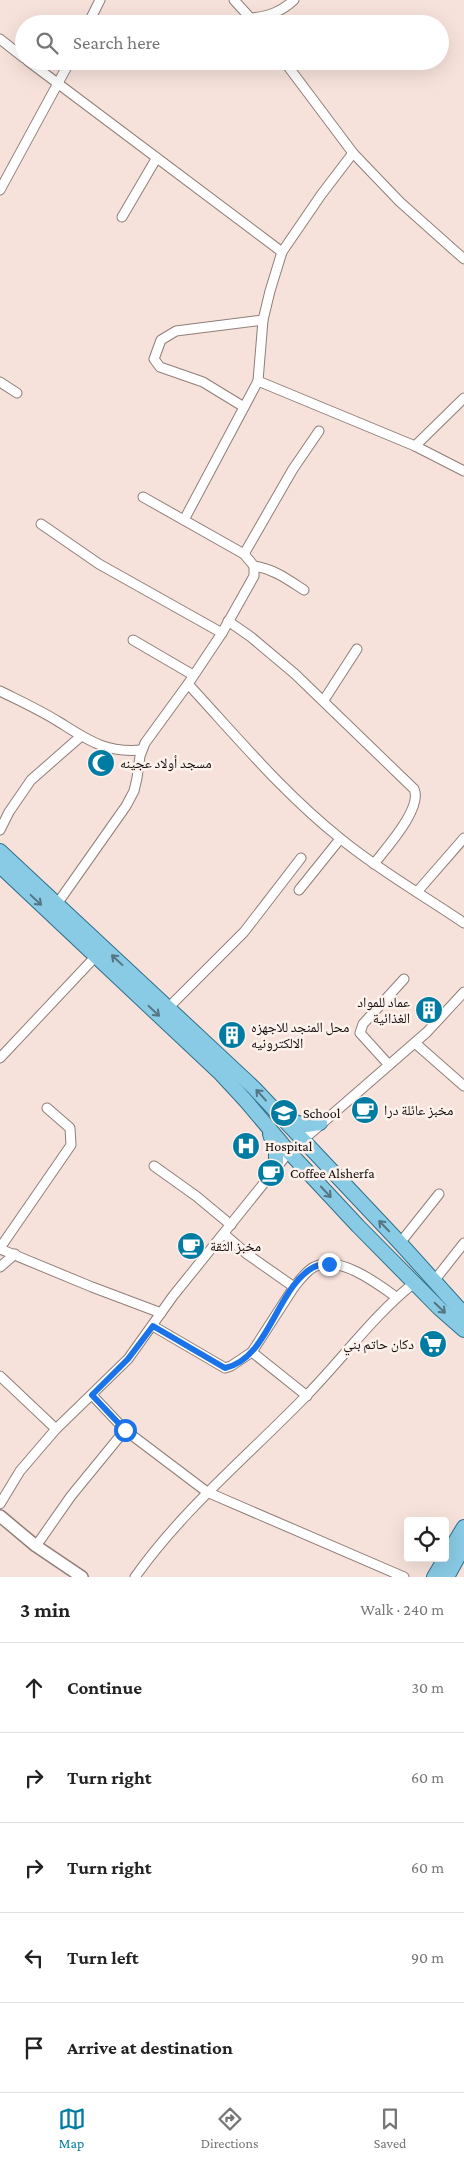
<!DOCTYPE html>
<html lang="en">
<head>
<meta charset="utf-8">
<style>
  :root { --surface:#fff; --page:#f2f2f2; --text:#222; --muted:#767676; --line:#e0e0e0; --accent:#007ca3 }
  body { margin:0; font-family:"Crimson Pro","Noto Naskh Arabic",serif; background:var(--page); color:var(--text) }
  .controls { position:absolute; right:15px; bottom:15px; display:grid; overflow:hidden; border-radius:5px; box-shadow:0 5px 20px #0002 }
  .controls button { width:45px; height:45px; display:grid; place-items:center; padding:0; border:0; border-bottom:1px solid var(--line); background:var(--surface); color:var(--text); font:25px sans-serif }
  .stop { position:absolute; width:15px; height:15px; margin:-11px; border:4px solid #1a73e8; border-radius:50%; background:#fff }
  .stop.end { background:#1a73e8; border-color:#fff; box-shadow:0 1px 5px #0008 }
  .list { margin:0; padding:0; list-style:none }
  h2 { display:flex; justify-content:space-between; align-items:center; height:65px; margin:0; padding:0 20px; font-size:21px }
  h2 small { font-size:16px; font-weight:400; color:var(--muted) }
  .list li { display:grid; grid-template-columns:32px 1fr auto; gap:15px; align-items:center; box-sizing:border-box; height:90px; padding:0 20px; border-top:1px solid var(--line) }
  .list b { display:block; font-size:19px; white-space:nowrap }
  .list em { font-size:16px; font-style:normal; color:var(--muted) }
  .icon { flex:none; width:28px; height:28px; fill:none; stroke:currentColor; stroke-width:2; stroke-linecap:round; stroke-linejoin:round }
  .map { position:relative; flex:none; width:464px; height:1577px; overflow:hidden }
  .search { position:absolute; background:var(--surface); box-shadow:0 5px 20px #0002; left:15px; right:15px; top:15px; height:55px; display:flex; align-items:center; gap:12px; box-sizing:border-box; padding:0 18px; border-radius:28px; color:var(--muted); font-size:19px }
  .sheet { height:515px; background:var(--surface) }
  nav { display:flex; justify-content:space-around; align-items:center; box-sizing:border-box; height:70px; border-top:1px solid var(--line); background:var(--surface); font-size:14px; color:var(--muted) }
  nav a { display:grid; justify-items:center; gap:2px }
  nav .on { color:var(--accent) }
  .map>svg:first-child { display:block }
  .lines { fill:none; stroke-linecap:round; stroke-linejoin:round }
  .minor-casing { stroke:#907e78; stroke-width:11 }
  .tertiary-casing { stroke:#907e78; stroke-width:14 }
  .primary-casing { stroke:#2d718c; stroke-width:16 }
  .minor { stroke:#fff; stroke-width:9 }
  .tertiary { stroke:#fff; stroke-width:11 }
  .primary { stroke:#89cae4; stroke-width:14 }
  .oneway { stroke:#547582 }
  .route { stroke:#1a73e8; stroke-width:6 }
  .labels { text-anchor:middle; dominant-baseline:central; stroke-width:5; stroke-linejoin:round; paint-order:stroke }
  .poi-label { font-size:14px; fill:#140d0b; stroke:#fef2ed; text-anchor:start }
</style>
</head>
<body>
<div class="map">
<svg width="464" height="1577" viewBox="0 0 464 1577">
  <rect width="100%" height="100%" fill="#f7e2db"/>
  <g class="lines">
    <!-- minor casing -->
    <g class="minor-casing">
      <g id="minor">
        <path d="M234 0 254 22"/>
        <path d="M252 18C269 16 281 12 294 0"/>
        <path d="M88 24 100 0"/>
        <path d="M0 39 24 58"/>
        <path d="M28 61 282 252"/>
        <path d="M284 61 353 153 400 202 464 259"/>
        <path d="M0 190 70 61"/>
        <path d="M122 217 156 159"/>
        <path d="M258 381 415 446 464 471"/>
        <path d="M0 382 17 393"/>
        <path d="M244 407 203 382 160 367 154 359 161 340 176 331 263 320"/>
        <path d="M415 446 464 398"/>
        <path d="M184 520 258 381 263 320 270 291 282 252 321 195 353 153"/>
        <path d="M41 524 99 564 222 633"/>
        <path d="M244 554 293 469 319 431"/>
        <path d="M254 566C274 569 287 579 304 590"/>
        <path d="M228 621 251 637 295 674 414 789C423 808 386 848 374 864"/>
        <path d="M133 640 193 675"/>
        <path d="M188 684C237 737 284 794 341 839 380 871 423 895 464 923"/>
        <path d="M0 691C20 701 40 710 59 722 88 740 105 753 141 750"/>
        <path d="M324 700 357 649"/>
        <path d="M0 830 9 812 31 780 80 737"/>
        <path d="M299 890 340 839"/>
        <path d="M417 892 464 838"/>
        <path d="M57 904 126 806 134 791 137 778 140 756 145 743 188 684 222 633 254 576V566L244 554 143 497"/>
        <path d="M168 1008 244 932 301 858"/>
        <path d="M415 1043 464 1086"/>
        <path d="M0 1058 96 956"/>
        <path d="M389 1065 360 1033 363 1024 404 979"/>
        <path d="M154 1166 196 1196 231 1225"/>
        <path d="M224 1234 247 1254 294 1287C300 1280 306 1271 314 1267 338 1254 377 1283 396 1297"/>
        <path d="M400 1243 439 1194"/>
        <path d="M0 1248 71 1145 70 1128 47 1108"/>
        <path d="M0 1249 92 1287 161 1313"/>
        <path d="M0 1267 15 1254"/>
        <path d="M434 1281 464 1243"/>
        <path d="M153 1326 225 1368 231 1366 252 1352 307 1396"/>
        <path d="M252 1352 294 1287"/>
        <path d="M0 1376 56 1429"/>
        <path d="M92 1395 125 1430 207 1492 404 1577"/>
        <path d="M0 1504 20 1471 56 1429 128 1359 173 1296 289 1152 427 1032 464 992"/>
        <path d="M36 1546 71 1496 125 1430"/>
        <path d="M135 1577C184 1508 249 1455 307 1395 343 1358 374 1315 414 1283"/>
      </g>
    </g>
    <!-- tertiary casing -->
    <g class="tertiary-casing">
      <path id="tertiary" d="M0 1516 36 1546 82 1577"/>
    </g>
    <!-- primary casing -->
    <g class="primary-casing">
      <g id="primary">
        <path d="M0 851 254 1088 400 1243 464 1314"/>
        <path d="M0 866 221 1074 246 1101 289 1152 358 1226 439 1308 464 1330"/>
        <path d="M283 1119 306 1125 320 1123"/>
        <path d="M270 1134 276 1152V1171"/>
        <path d="M434 1577 464 1527"/>
        <path d="M447 1577 464 1546"/>
      </g>
    </g>
    <!-- minor -->
    <use href="#minor" class="minor"/>
    <!-- tertiary -->
    <use href="#tertiary" class="tertiary"/>
    <!-- primary -->
    <use href="#primary" class="primary"/>
  </g>
  <!-- one-way arrows -->
  <defs><path id="oneway-shaft" d="M-6 0H5M1.5-3L5.5 0L1.5 3" fill="none" stroke-width="1.6" stroke-linecap="round" stroke-linejoin="round" transform="scale(1.25)"/></defs>
  <g class="oneway">
    <use href="#oneway-shaft" transform="translate(36 900) rotate(43)"/>
    <use href="#oneway-shaft" transform="translate(117 960) rotate(-137)"/>
    <use href="#oneway-shaft" transform="translate(154 1011) rotate(43)"/>
    <use href="#oneway-shaft" transform="translate(261 1095) rotate(-132)"/>
    <use href="#oneway-shaft" transform="translate(326 1192) rotate(47)"/>
    <use href="#oneway-shaft" transform="translate(384 1226) rotate(-134)"/>
    <use href="#oneway-shaft" transform="translate(440 1308) rotate(44)"/>
  </g>
  <g class="lines">
    <!-- route -->
    <path class="route" d="M125 1430 92 1395 128 1359 153 1326 225 1368C269 1359 277 1286 314 1267 318 1265 324 1264 329 1264"/>
  </g>
  <!-- icons -->
  <defs>
    <g id="mosque-disc" transform="scale(1.4375)"><circle r="9.5" fill="#007ca3" stroke="#fef2ed"/><path d="M3.5-4.9A6 6 0 1 0 3.5 4.9A5 5 0 1 1 3.5-4.9Z" fill="#fff"/></g>
    <g id="building-disc" transform="scale(1.4375)"><circle r="9.5" fill="#007ca3" stroke="#fef2ed"/><path d="M-4-6H4V6H1V3H-1V6H-4ZM-2.5-4.3h1.7v1.8h-1.7ZM.8-4.3h1.7v1.8H.8ZM-2.5-1h1.7V.8h-1.7ZM.8-1h1.7V.8H.8Z" fill="#fff"/></g>
    <g id="cafe-disc" transform="scale(1.4375)"><circle r="9.5" fill="#007ca3" stroke="#fef2ed"/><path d="M-5.5-4.5H6V0H3Q3 3.5 0 3.5H-2.5Q-5.5 3.5-5.5 0ZM3-3.2v2h1.7v-2ZM-6 4.5H4V6H-6Z" fill="#fff"/></g>
    <g id="school-disc" transform="scale(1.4375)"><circle r="9.5" fill="#007ca3" stroke="#fef2ed"/><path d="M0-5L7-2L0 1L-7-2ZM-4 1L0 2.5L4 1V4Q0 6-4 4Z" fill="#fff"/></g>
    <g id="hospital-disc" transform="scale(1.4375)"><circle r="9.5" fill="#007ca3" stroke="#fef2ed"/><path d="M-5-5h3v3.5h4V-5h3V5h-3V1.5h-4V5h-3Z" fill="#fff"/></g>
    <g id="supermarket-disc" transform="scale(1.4375)"><circle r="9.5" fill="#007ca3" stroke="#fef2ed"/><path d="M-6-5.5h2.5l.6 2H6L4.5 2H-2.5L-4.4-4H-6ZM-1.5 3.2a1.3 1.3 0 1 0 .1 0ZM3 3.2a1.3 1.3 0 1 0 .1 0Z" fill="#fff"/></g>
  </defs>
  <g fill-rule="evenodd">
    <use href="#mosque-disc" x="101" y="763"/>
    <use href="#building-disc" x="429" y="1010"/>
    <use href="#building-disc" x="232" y="1035"/>
    <use href="#cafe-disc" x="365" y="1110"/>
    <use href="#school-disc" x="284" y="1113"/>
    <use href="#hospital-disc" x="246" y="1146"/>
    <use href="#cafe-disc" x="271" y="1173"/>
    <use href="#cafe-disc" x="191" y="1246"/>
    <use href="#supermarket-disc" x="433" y="1344"/>
  </g>
  <g class="labels">
    <!-- poi labels -->
    <g class="poi-label">
      <text x="120" y="763">مسجد أولاد عجينه</text>
      <text x="410" y="1002" text-anchor="end">عماد للمواد<tspan x="410" dy="16">الغذائية</tspan></text>
      <text x="251" y="1027">محل المنجد للاجهزه<tspan x="251" dy="16">الالكترونيه</tspan></text>
      <text x="384" y="1110">مخبز عائلة درا</text>
      <text x="303" y="1113">School</text>
      <text x="265" y="1146">Hospital</text>
      <text x="290" y="1173">Coffee Alsherfa</text>
      <text x="210" y="1246">مخبز الثقة</text>
      <text x="414" y="1344" text-anchor="end">دكان حاتم بني</text>
    </g>
  </g>
</svg>
<div class="controls">
<button><svg class="icon" aria-label="locate" viewBox="0 0 24 24"><circle cx="12" cy="12" r="6"/><path d="M12 2v4M12 18v4M2 12h4M18 12h4"/></svg></button>
</div>
<div class="stop" style="left:125px;top:1430px"></div>
<div class="stop end" style="left:329px;top:1264px"></div>
<div class="search"><svg class="icon" aria-label="search" viewBox="0 0 24 24"><circle cx="10" cy="10" r="6"/><path d="M15 15l6 6"/></svg>Search here</div>
</div>
<section class="sheet">
<h2>3 min<small>Walk · 240 m</small></h2>
<ul class="list">
<li><svg class="icon" aria-label="ahead" viewBox="0 0 24 24"><path d="M12 20V5M6 11l6-6 6 6"/></svg><div><b>Continue</b></div><em>30 m</em></li>
<li><svg class="icon" aria-label="right" viewBox="0 0 24 24"><path d="M7 20v-9h11M14 6l5 5-5 5"/></svg><div><b>Turn right</b></div><em>60 m</em></li>
<li><svg class="icon" aria-label="right" viewBox="0 0 24 24"><path d="M7 20v-9h11M14 6l5 5-5 5"/></svg><div><b>Turn right</b></div><em>60 m</em></li>
<li><svg class="icon" aria-label="left" viewBox="0 0 24 24"><path d="M17 20v-9H6M10 6l-5 5 5 5"/></svg><div><b>Turn left</b></div><em>90 m</em></li>
<li><svg class="icon" aria-label="arrive" viewBox="0 0 24 24"><path d="M6 21V4h12l-3 4 3 4H6"/></svg><div><b>Arrive at destination</b></div></li>
</ul>
</section>
<nav>
<a class="on"><svg class="icon" aria-label="map" viewBox="0 0 24 24"><path d="M3 6l6-2 6 2 6-2v14l-6 2-6-2-6 2zM9 4v14M15 6v14"/></svg>Map</a>
<a><svg class="icon" aria-label="directions" viewBox="0 0 24 24"><path d="M12 3l9 9-9 9-9-9zM9 14v-3h6M13 9l2 2-2 2"/></svg>Directions</a>
<a><svg class="icon" aria-label="saved" viewBox="0 0 24 24"><path d="M7 4h10v16l-5-4-5 4z"/></svg>Saved</a>
</nav>
</body>
</html>
